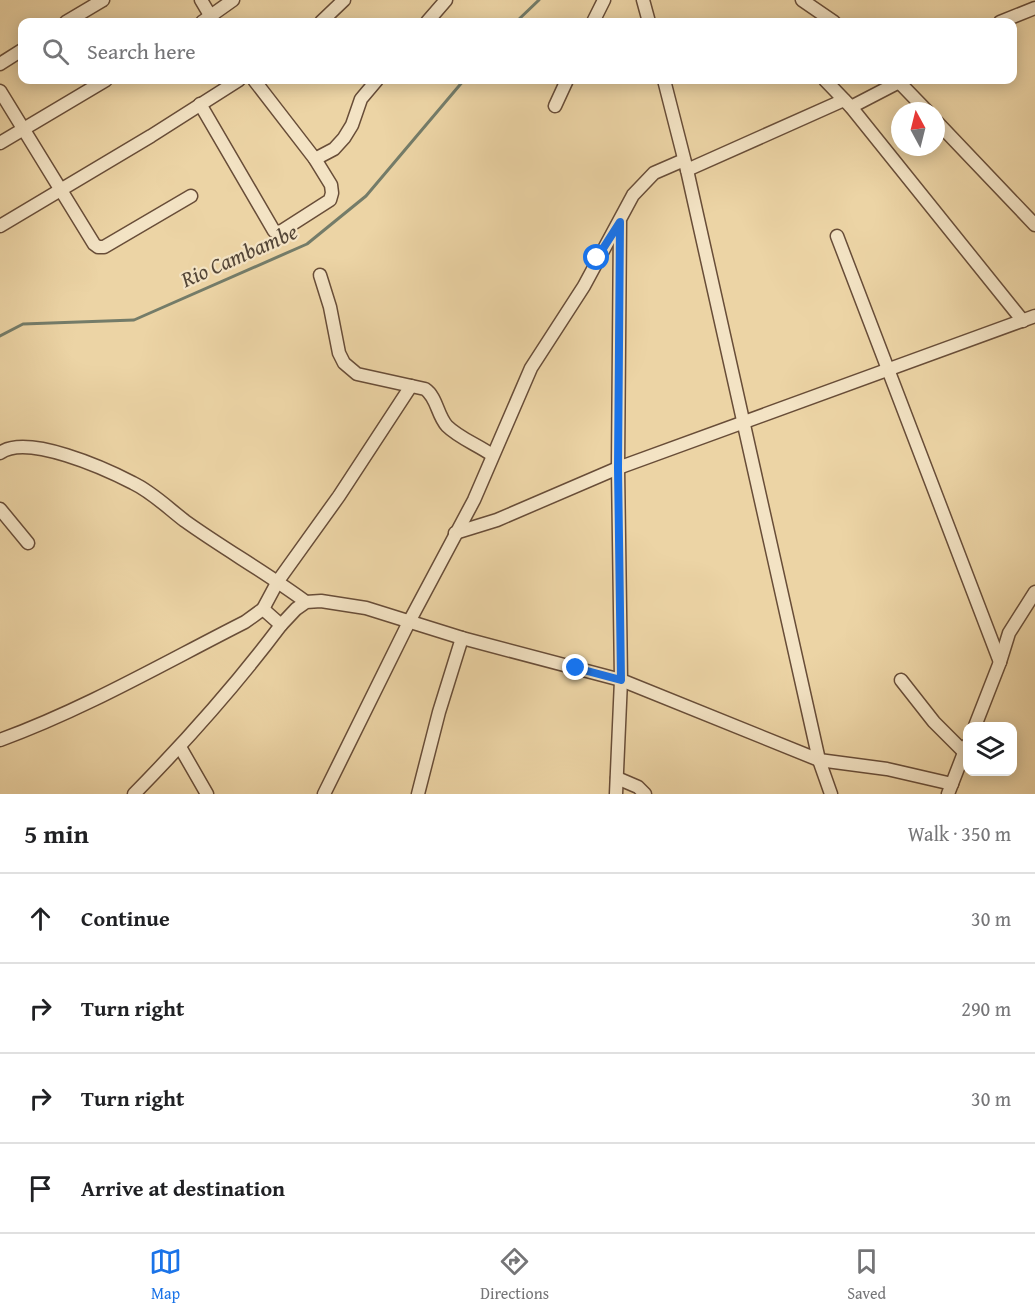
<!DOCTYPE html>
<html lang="en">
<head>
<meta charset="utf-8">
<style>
  :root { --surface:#fff; --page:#f6f6f6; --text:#202124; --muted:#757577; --line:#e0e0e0; --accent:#1a73e8 }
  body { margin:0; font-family:"Gentium Book Plus",serif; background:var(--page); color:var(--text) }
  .controls { position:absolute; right:18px; bottom:18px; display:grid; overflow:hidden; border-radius:12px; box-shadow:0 3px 15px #0003 }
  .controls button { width:54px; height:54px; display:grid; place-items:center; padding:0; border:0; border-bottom:2px solid var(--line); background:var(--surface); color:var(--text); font:30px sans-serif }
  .compass { position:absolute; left:891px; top:102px; width:54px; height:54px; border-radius:50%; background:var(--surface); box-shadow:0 3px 15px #0003; rotate:353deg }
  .stop { position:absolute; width:18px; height:18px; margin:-14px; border:4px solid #1a73e8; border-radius:50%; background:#fff }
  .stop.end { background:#1a73e8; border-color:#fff; box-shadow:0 2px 6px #0008 }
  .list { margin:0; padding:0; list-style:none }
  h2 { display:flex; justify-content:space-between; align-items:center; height:78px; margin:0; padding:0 24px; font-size:26px }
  h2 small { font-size:20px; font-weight:400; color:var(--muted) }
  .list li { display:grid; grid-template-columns:39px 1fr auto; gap:18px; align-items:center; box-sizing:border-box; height:90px; padding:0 24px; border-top:2px solid var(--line) }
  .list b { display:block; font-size:22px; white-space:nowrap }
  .list em { font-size:20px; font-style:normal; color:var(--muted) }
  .icon { flex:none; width:33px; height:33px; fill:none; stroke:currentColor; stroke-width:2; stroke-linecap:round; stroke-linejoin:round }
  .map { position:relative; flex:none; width:1035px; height:794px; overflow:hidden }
  .search { position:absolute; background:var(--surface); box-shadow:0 3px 15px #0003; left:18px; right:18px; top:18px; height:66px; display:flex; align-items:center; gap:15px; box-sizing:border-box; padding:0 21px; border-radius:12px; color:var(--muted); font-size:22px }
  .sheet { height:438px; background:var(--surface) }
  nav { display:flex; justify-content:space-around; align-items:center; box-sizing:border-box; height:84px; border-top:2px solid var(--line); background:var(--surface); font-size:16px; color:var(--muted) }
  nav a { display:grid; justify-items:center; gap:3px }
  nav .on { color:var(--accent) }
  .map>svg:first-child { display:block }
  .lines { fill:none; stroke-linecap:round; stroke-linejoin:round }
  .stream { stroke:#747c69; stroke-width:3 }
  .minor-casing { stroke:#684d38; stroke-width:15 }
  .minor { stroke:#f3e3c4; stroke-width:12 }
  .route { stroke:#1a73e8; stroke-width:8 }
  .labels { text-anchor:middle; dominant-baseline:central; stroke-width:4.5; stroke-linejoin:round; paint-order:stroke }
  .water-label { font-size:22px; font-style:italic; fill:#544637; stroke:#f3e3c4 }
</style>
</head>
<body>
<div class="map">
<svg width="1035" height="794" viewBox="0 0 1035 794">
  <rect width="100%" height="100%" fill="#ecd4a5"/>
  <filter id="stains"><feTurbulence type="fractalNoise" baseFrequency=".00333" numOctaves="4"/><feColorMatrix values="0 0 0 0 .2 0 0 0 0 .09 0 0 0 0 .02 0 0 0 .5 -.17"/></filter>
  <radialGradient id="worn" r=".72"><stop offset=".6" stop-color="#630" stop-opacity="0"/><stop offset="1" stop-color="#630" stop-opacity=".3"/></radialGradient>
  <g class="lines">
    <!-- stream -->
    <g class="stream">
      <path d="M516 22 539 0"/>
      <path d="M0 336 23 324 134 320 307 244 366 196 464 80"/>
    </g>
    <!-- minor casing -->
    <g class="minor-casing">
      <g id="minor">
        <path d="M201 0 214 22"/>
        <path d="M643 0 649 22"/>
        <path d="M802 0 834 22"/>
        <path d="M66 22 103 0"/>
        <path d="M202 22 233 0"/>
        <path d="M321 22 344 0"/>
        <path d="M427 22 446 0"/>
        <path d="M593 22 604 0"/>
        <path d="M1000 22 1035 8"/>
        <path d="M0 64 22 50"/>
        <path d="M664 80 687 170 819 760 831 794"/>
        <path d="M825 80 851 107 1023 321"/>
        <path d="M897 80 927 111"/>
        <path d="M0 91 94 244 98 247H104L191 196"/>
        <path d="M200 104 274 231 280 232 330 200 332 193 331 185 315 159 254 80"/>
        <path d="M555 106 567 80"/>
        <path d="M851 107 903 80"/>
        <path d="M936 121 1035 225"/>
        <path d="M0 143 106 80"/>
        <path d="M315 159 334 149 344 138 352 125 361 99 377 80"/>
        <path d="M687 170 844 100"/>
        <path d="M0 226 151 136 239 80"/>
        <path d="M837 236 1000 662"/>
        <path d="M320 275 330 307 339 353 344 363 357 374 425 389C437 397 437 415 447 426 459 438 478 445 492 455"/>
        <path d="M0 453C27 433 106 469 133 483 152 492 168 508 185 521 224 549 267 573 306 602"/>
        <path d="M0 509 28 543"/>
        <path d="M455 533 497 520 618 468 1035 316"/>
        <path d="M263 609 278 581 339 496 411 386"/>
        <path d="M901 680 934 722 964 752"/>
        <path d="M975 726 1000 662 1009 633 1035 592"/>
        <path d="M0 740C85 709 164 663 245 622L263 609 281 625 296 609 306 602 321 601 366 608 462 638 621 680 819 760 887 769 952 784"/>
        <path d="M180 747 207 794"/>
        <path d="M617 778 638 787 645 794"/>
        <path d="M134 794C187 740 236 685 281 625"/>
        <path d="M324 794 409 622 474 500 531 368 584 286 633 195 654 173 684 160"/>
        <path d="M418 794 439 712 462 638"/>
        <path d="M616 794 621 680 618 468 620 222"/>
        <path d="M948 794 967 745"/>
      </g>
    </g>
    <!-- minor -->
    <use href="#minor" class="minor"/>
  </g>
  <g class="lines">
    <!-- route -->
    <path class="route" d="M576 668 621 680 618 468 620 222 597 258"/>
  </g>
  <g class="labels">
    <!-- water labels -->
    <g class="water-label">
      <text transform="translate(239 255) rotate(-24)">Rio Cambambe</text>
    </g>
  </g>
  <rect width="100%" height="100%" filter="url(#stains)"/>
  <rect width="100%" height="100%" fill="url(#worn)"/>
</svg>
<div class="controls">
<button><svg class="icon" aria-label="layers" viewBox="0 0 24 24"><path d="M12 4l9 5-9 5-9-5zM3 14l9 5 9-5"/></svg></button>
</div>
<svg class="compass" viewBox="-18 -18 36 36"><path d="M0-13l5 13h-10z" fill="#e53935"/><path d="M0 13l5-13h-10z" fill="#757577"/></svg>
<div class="stop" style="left:597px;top:258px"></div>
<div class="stop end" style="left:576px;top:668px"></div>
<div class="search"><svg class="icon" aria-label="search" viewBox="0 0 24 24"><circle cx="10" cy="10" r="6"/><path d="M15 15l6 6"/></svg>Search here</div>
</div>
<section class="sheet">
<h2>5 min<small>Walk · 350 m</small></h2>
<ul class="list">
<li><svg class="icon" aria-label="ahead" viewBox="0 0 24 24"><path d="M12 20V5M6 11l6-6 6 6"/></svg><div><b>Continue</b></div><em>30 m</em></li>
<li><svg class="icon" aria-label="right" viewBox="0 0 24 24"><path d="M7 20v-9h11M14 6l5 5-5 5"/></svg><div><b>Turn right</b></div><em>290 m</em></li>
<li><svg class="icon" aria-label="right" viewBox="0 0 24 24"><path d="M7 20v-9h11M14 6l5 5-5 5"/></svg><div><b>Turn right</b></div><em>30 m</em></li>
<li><svg class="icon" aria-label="arrive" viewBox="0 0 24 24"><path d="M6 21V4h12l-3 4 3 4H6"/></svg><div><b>Arrive at destination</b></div></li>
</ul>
</section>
<nav>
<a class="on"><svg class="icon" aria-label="map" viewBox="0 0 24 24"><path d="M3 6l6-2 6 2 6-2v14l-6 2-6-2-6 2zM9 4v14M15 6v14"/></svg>Map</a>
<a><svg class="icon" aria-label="directions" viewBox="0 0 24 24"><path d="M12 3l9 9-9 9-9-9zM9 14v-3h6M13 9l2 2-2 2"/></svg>Directions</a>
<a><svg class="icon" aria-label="saved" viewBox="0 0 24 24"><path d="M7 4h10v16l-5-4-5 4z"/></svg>Saved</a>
</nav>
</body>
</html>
